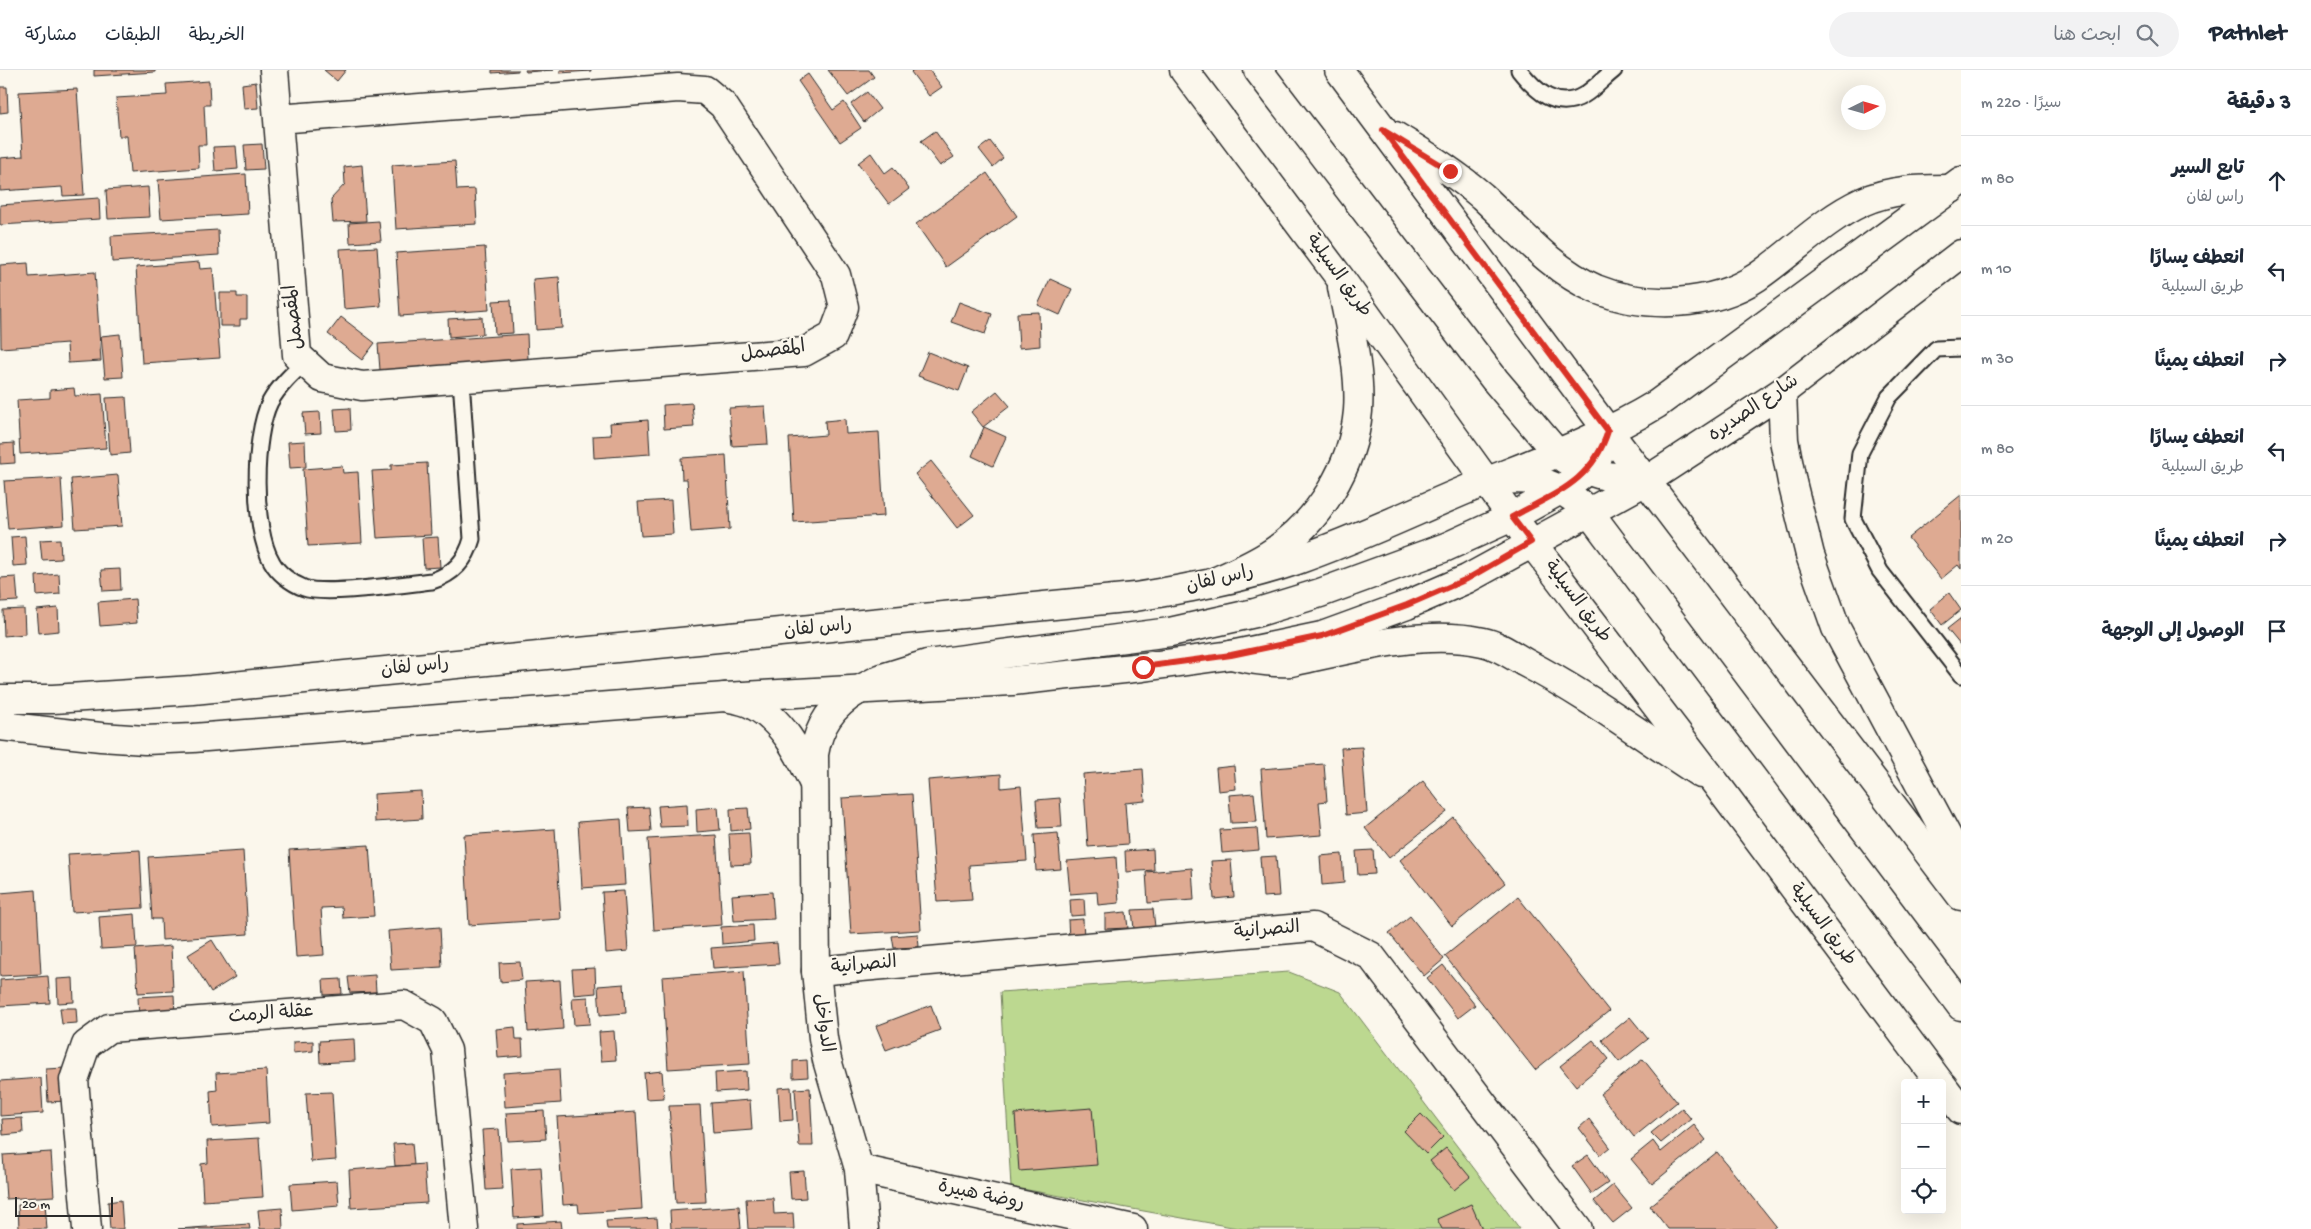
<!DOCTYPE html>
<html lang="ar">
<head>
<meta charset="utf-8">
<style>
  :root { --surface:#fff; --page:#f2f2f3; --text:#1f2937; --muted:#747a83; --line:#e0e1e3 }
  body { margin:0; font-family:"Gochi Hand","Playpen Sans Arabic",sans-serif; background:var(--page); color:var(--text); direction:rtl }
  .controls { position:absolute; right:15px; bottom:15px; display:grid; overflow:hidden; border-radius:5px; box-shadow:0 5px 20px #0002 }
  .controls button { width:45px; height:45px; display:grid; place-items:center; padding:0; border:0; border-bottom:1px solid var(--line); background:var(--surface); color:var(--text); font:25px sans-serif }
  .compass { position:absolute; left:1841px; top:15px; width:45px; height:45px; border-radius:50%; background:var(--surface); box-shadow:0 5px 20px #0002; rotate:85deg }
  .scale { position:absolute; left:15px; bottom:12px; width:98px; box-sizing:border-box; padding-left:5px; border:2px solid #2b2b2b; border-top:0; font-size:14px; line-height:18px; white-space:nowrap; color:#2b2b2b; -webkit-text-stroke:4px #fbf7ec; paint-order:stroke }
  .stop { position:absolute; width:15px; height:15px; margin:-11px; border:4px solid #d93025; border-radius:50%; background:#fff }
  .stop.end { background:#d93025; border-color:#fff; box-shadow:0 1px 5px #0008 }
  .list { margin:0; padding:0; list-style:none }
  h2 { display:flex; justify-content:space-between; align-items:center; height:65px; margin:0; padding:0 20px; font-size:21px }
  h2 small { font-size:16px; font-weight:400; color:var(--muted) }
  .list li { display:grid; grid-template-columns:32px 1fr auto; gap:15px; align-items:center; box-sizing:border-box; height:90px; padding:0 20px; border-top:1px solid var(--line) }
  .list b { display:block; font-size:19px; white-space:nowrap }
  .list p { margin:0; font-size:16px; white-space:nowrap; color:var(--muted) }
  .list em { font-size:16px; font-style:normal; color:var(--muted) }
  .icon { flex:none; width:28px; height:28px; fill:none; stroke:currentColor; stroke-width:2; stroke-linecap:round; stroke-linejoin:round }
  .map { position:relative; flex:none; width:1961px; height:1159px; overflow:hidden; direction:ltr }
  header { display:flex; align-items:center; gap:30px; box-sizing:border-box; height:70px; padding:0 25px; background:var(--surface); border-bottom:1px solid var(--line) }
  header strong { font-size:24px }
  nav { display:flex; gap:28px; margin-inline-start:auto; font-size:18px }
  .search { width:350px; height:45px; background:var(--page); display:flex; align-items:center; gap:12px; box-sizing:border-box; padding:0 18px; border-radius:28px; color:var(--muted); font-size:19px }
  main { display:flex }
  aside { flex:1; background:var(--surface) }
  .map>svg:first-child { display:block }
  .green { fill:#bcd890; stroke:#74825e }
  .building { fill:#deaa92; stroke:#2b2b2b }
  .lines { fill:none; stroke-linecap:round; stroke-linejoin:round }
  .lane-casing { stroke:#2b2b2b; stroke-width:19 }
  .street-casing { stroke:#2b2b2b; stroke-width:31 }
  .secondary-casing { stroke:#2b2b2b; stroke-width:31 }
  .primary-casing { stroke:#2b2b2b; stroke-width:31 }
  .lane { stroke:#fbf7ec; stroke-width:15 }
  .street { stroke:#fbf7ec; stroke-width:28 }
  .secondary { stroke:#fbf7ec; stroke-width:28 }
  .primary { stroke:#fbf7ec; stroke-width:28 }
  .route { stroke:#d93025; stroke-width:6 }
  .labels { text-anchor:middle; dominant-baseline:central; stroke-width:4.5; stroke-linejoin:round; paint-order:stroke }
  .street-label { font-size:19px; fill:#2b2b2b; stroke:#fbf7ec }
</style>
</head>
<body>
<header>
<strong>Pathlet</strong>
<div class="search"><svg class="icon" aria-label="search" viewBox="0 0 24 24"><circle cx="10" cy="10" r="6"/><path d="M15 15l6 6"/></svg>ابحث هنا</div>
<nav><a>الخريطة</a><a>الطبقات</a><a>مشاركة</a></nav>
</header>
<main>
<aside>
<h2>3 دقيقة<small>سيرًا · 220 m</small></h2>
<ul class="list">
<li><svg class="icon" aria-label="ahead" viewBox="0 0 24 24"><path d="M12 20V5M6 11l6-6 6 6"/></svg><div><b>تابع السير</b><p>راس لفان</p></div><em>80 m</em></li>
<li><svg class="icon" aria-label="left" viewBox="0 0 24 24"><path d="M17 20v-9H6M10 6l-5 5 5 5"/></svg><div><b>انعطف يسارًا</b><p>طريق السيلية</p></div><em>10 m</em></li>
<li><svg class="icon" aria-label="right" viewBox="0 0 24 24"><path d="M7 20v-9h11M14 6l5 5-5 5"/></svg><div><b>انعطف يمينًا</b></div><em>30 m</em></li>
<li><svg class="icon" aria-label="left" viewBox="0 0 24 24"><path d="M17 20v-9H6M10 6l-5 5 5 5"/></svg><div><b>انعطف يسارًا</b><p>طريق السيلية</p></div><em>80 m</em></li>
<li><svg class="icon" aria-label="right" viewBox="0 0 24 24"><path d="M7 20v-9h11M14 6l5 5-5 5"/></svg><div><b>انعطف يمينًا</b></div><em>20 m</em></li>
<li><svg class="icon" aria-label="arrive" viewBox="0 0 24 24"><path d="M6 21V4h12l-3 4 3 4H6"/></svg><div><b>الوصول إلى الوجهة</b></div></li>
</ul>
</aside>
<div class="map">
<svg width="1961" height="1159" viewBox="0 0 1961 1159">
  <rect width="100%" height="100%" fill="#fbf7ec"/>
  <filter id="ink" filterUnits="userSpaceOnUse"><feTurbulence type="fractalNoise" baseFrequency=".02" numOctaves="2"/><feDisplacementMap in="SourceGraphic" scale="10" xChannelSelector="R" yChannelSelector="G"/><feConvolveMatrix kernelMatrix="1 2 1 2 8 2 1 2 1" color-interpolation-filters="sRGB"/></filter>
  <g filter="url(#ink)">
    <!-- green -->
    <path class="green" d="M1289 902 1340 922 1520 1159H1243L1011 1117 1000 922Z"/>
    <!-- building -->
    <g class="building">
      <path d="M94 0H155V2L94 6Z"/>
      <path d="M324 0H346L337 11Z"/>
      <path d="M492 0H518V1L492 3Z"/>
      <path d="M525 0H553L526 2Z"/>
      <path d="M560 0H591V1L560 3Z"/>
      <path d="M828 0H869L874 7 848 26Z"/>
      <path d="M913 0H929L942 17 929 26 911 2Z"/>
      <path d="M808 4 833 40 844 32 861 58 840 72 798 11Z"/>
      <path d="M209 11 210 35H204L206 75H198L199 98 130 103 127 66H119L116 28 167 25 166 14Z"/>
      <path d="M256 12 258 38 244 39 242 14Z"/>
      <path d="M0 17H7L8 42 0 43Z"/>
      <path d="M77 19 84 125 63 126 62 117 0 121V88L23 86 19 22Z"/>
      <path d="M867 22 880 39 864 52 851 34Z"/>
      <path d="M935 61 954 87 940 96 921 71Z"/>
      <path d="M990 71 1003 88 993 97 979 79Z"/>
      <path d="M262 74 264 99 246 100 244 75Z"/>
      <path d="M236 76 238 99 215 101 213 77Z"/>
      <path d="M871 83 885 103 893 97 909 119 889 134 858 93Z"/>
      <path d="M455 91 457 120 475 119 477 154 396 159 392 95Z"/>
      <path d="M362 95 366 151 333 152 331 129 345 114 344 97Z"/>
      <path d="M987 103 1017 146 946 197 916 154Z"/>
      <path d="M246 104 248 144 161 149 158 110Z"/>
      <path d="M148 117 150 147 108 149 106 120Z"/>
      <path d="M99 128 100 149 0 155V135Z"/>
      <path d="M379 151 381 171 350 173 349 153Z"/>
      <path d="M218 160 219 185 112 192 111 166Z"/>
      <path d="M377 177 381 236 344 239 340 179Z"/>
      <path d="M485 177 489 240 400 246 396 183Z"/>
      <path d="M199 192 200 199 213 198 220 288 142 293 136 197Z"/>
      <path d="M28 193 29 207 95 202 101 291 68 293 67 273 1 278 0 195Z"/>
      <path d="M559 207 562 258 536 260 533 209Z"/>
      <path d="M1050 209 1072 219 1060 245 1038 235Z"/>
      <path d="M220 223H237V227H247V249H240V256H220Z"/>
      <path d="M511 230 513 263 495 264 493 231Z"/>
      <path d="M959 232 992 244 985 264 951 252Z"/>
      <path d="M1039 242 1040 276 1019 278 1017 243Z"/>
      <path d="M341 247 375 273 362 290 328 264Z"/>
      <path d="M482 247 483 264 449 267 448 249Z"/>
      <path d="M120 264 123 307 105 308 101 266Z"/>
      <path d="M527 264 528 290 380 300 378 274Z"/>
      <path d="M928 282 968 298 959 321 918 306Z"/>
      <path d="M74 318 75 326 102 324 106 378 20 384 17 330 50 328V320Z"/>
      <path d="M997 321 1010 336 983 357 971 342Z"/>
      <path d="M126 327 130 383 110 385 106 328Z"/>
      <path d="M692 333 694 357 664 359 663 335Z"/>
      <path d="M765 336 768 374 732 376 729 338Z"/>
      <path d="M350 338 351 360 336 361 334 339Z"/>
      <path d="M320 342 321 363 305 364 303 343Z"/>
      <path d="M845 349 846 364 879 362 884 446 794 452 789 368 826 365 825 351Z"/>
      <path d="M648 350 650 384 594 388 593 366 611 365 610 353Z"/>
      <path d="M984 357 1006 367 993 396 972 386Z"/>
      <path d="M305 371 306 397 290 398 288 372Z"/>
      <path d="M14 373 15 393 0 394V374Z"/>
      <path d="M726 385 730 459 691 462 687 409H682L681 388Z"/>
      <path d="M931 391 974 445 957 458 915 404Z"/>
      <path d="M427 393 431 465 377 468 372 401 391 400V395Z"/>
      <path d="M342 396 343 403 358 402 362 473 308 476 303 399Z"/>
      <path d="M118 405 122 456 75 459 71 409Z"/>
      <path d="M61 408 64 455 8 459 4 411Z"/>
      <path d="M1961 425V499L1958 495 1941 509 1908 468Z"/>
      <path d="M671 430 673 464 641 466 638 432Z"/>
      <path d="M25 466 27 495 13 496 11 467Z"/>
      <path d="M438 467 440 497 424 498 422 468Z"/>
      <path d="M60 469 61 489 42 490 40 470Z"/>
      <path d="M120 499 121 520 103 521 101 500Z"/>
      <path d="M59 504 60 524 37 526 36 506Z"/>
      <path d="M16 507 18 531 1 532 0 508Z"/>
      <path d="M1949 523 1961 540 1942 555 1930 539Z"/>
      <path d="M135 529 137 553 100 556 98 532Z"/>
      <path d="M58 538 59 561 39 563 37 540Z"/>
      <path d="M24 539 25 564 4 566 3 540Z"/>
      <path d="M1961 548V576L1947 559Z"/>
      <path d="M1362 677 1367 743 1346 745 1341 678Z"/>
      <path d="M1324 694 1327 731 1319 732 1322 765 1266 769 1261 699Z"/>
      <path d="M1234 696 1236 719 1218 721 1216 698Z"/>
      <path d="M1143 699 1145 731 1125 733 1128 774 1088 777 1083 704Z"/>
      <path d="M1001 704V718L1021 716 1027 791 969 795 972 830 937 832 928 710Z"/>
      <path d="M1423 711 1447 742 1389 788 1365 758Z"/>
      <path d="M421 721 422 749 375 752 374 724Z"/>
      <path d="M1254 723 1257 752 1231 753 1229 725Z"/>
      <path d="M912 724 921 860 851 864 842 728Z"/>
      <path d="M1060 728 1062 757 1038 758 1036 730Z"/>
      <path d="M687 734 688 756 660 757 658 736Z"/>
      <path d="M649 737 651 761 630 762 628 738Z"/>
      <path d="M718 737 720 760 697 762 696 739Z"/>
      <path d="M748 738 750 759 731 761 730 739Z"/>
      <path d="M1453 747 1505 813 1452 856 1400 790Z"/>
      <path d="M621 749 625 815 582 818 578 752Z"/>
      <path d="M1257 758 1259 780 1222 783 1220 760Z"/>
      <path d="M555 759 561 849 469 855 464 765Z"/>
      <path d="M749 763 751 794 731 795 729 764Z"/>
      <path d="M1058 763 1061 799 1036 801 1034 765Z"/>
      <path d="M716 765 722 855 654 860 648 769Z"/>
      <path d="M369 775 374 846 343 848 342 837 321 838 324 885 296 887 289 780Z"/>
      <path d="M1153 779 1154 800 1126 802 1125 781Z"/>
      <path d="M140 780 143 838 72 842 68 784Z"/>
      <path d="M1373 780 1375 804 1358 805 1356 781Z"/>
      <path d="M243 781 248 864 162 870 161 849H152L148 787Z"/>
      <path d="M1342 784 1344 813 1322 815 1320 786Z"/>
      <path d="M1276 786 1279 826 1263 827 1260 787Z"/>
      <path d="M1116 787 1119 833 1098 835 1097 822 1070 824 1067 791Z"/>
      <path d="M1231 790 1234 827 1214 829 1211 791Z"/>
      <path d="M1192 798 1194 830 1148 833 1146 802Z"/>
      <path d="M36 820 41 904 0 906V823Z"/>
      <path d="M624 821 628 881 606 883 602 822Z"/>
      <path d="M772 822 774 849 734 851 732 825Z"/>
      <path d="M1518 827 1609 941 1535 1000 1445 886Z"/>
      <path d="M1084 829 1085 845 1071 846 1070 830Z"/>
      <path d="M1153 839 1155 857 1134 859 1132 840Z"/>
      <path d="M1126 842 1128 858 1105 859V844Z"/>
      <path d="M135 844 137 877 101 879 99 847Z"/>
      <path d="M1410 846 1444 889 1424 906 1389 863Z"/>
      <path d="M1083 849 1084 868 1069 869 1068 850Z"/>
      <path d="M753 855 754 871 722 874 721 857Z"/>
      <path d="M440 857 442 897 391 900 388 861Z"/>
      <path d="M918 864 919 877 894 878 892 866Z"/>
      <path d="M212 870 235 907 211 922 188 885Z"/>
      <path d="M777 873 779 894 713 898 711 878Z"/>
      <path d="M171 876 173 921 138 923 135 879Z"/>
      <path d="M520 892 522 910 500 912 499 893Z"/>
      <path d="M1443 895 1475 935 1458 948 1427 908Z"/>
      <path d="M595 898 596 923 574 925 572 899Z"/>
      <path d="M744 901 750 994 668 999 662 907Z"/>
      <path d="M375 905 376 922 350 923 348 907Z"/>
      <path d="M48 906 50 933 0 936V910Z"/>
      <path d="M73 908 74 932 58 933 57 909Z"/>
      <path d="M341 909 342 924 324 925 323 910Z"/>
      <path d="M560 910 563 959 528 962 525 912Z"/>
      <path d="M624 914 626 943 600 945 598 916Z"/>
      <path d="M174 925 175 945 139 947 138 927Z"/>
      <path d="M588 927 590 954 574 955 572 928Z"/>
      <path d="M931 935 940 960 886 980 876 956Z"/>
      <path d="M60 938H76L77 953 62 954Z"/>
      <path d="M1630 947 1648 969 1619 992 1602 970Z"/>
      <path d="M515 957 516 969H522L523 986 498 988 496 959Z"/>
      <path d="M614 961 616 990 601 991 599 962Z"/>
      <path d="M354 969 355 991 320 993 319 971Z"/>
      <path d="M1593 970 1609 989 1576 1016 1560 996Z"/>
      <path d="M313 971V981L293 983V972Z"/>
      <path d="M1643 989 1677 1032 1634 1067 1600 1024Z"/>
      <path d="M807 990 808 1007 793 1008V991Z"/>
      <path d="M64 998 67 1031 48 1032 46 999Z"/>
      <path d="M559 999 561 1033 505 1037 503 1003Z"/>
      <path d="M266 1000 269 1053 212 1057 210 1021 217 1020 216 1003Z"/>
      <path d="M662 1001 664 1028 646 1029 644 1003Z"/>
      <path d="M746 1001 747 1020 716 1022 715 1003Z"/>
      <path d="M41 1008 43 1043 0 1046V1011Z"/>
      <path d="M791 1017 793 1050 780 1051 778 1018Z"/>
      <path d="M810 1018 813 1076H799L795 1019Z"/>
      <path d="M332 1022 336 1090 311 1092 306 1023Z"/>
      <path d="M750 1030 752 1060 713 1063 711 1033Z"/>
      <path d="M700 1035 706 1132 676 1133 669 1036Z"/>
      <path d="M1092 1038 1097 1095 1019 1101 1015 1044Z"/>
      <path d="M1682 1038 1691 1049 1661 1073 1651 1063Z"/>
      <path d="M544 1041 546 1069 508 1071 506 1043Z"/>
      <path d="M636 1042 642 1139 579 1143 578 1134 563 1135 557 1047Z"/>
      <path d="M1421 1044 1443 1067 1426 1084 1404 1061Z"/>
      <path d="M22 1048 23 1063 3 1065 2 1049Z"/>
      <path d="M1589 1049 1610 1077 1600 1085 1579 1058Z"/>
      <path d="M1694 1055 1706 1070 1652 1114 1631 1089 1653 1071 1661 1082Z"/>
      <path d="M499 1059 503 1119 486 1120 482 1060Z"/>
      <path d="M259 1068 263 1127 203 1131 201 1094 208 1093 207 1071Z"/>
      <path d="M412 1073 414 1095 395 1096 393 1074Z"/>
      <path d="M1446 1078 1470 1107 1454 1120 1430 1091Z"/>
      <path d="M51 1082 54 1126 6 1129 3 1085Z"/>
      <path d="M1717 1082 1776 1156 1772 1159H1668L1650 1136Z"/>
      <path d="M1588 1085 1608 1113 1592 1124 1572 1096Z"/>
      <path d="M424 1094 427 1133 351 1138 349 1100Z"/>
      <path d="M541 1097 544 1146 514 1148 511 1099Z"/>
      <path d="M804 1101 806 1128 791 1129 789 1102Z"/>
      <path d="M337 1111 339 1136 292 1140 290 1114Z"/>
      <path d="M1613 1115 1632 1138 1613 1153 1594 1131Z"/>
      <path d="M773 1128 774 1144 793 1143 794 1159H748L746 1129Z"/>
      <path d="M121 1130 123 1159H110L108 1132Z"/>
      <path d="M45 1133 47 1159H19L18 1135Z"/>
      <path d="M1471 1134 1482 1159H1442L1437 1149Z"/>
      <path d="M739 1136 741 1159H671L670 1141Z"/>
      <path d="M282 1138 283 1159H260L258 1140Z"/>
      <path d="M657 1148 658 1159H607L606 1151Z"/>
      <path d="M561 1151 562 1159H517V1154Z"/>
      <path d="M249 1154 250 1159H178Z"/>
    </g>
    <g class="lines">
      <!-- lane casing -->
      <g class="lane-casing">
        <g id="lane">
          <path d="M1519 0C1535 20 1556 42 1584 25 1594 19 1604 8 1614 0"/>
          <path d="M1961 278 1936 279 1889 327 1860 383 1853 449 1880 501 1961 605"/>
          <path d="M305 292C292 304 279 316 270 332 253 366 252 459 272 492 278 503 291 513 304 518 325 526 404 514 432 511 453 504 466 491 472 469L461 309"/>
        </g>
      </g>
      <!-- street casing -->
      <g class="street-casing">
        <g id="street">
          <path d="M274 0 297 285 322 308 362 316 804 282 833 266 844 237 836 205 723 35 705 20 678 18 278 49"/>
          <path d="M857 621C832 636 819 655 814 684L816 901 823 968 827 990 859 1099 864 1159"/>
          <path d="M725 627C733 629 743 630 751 634 782 649 798 681 813 712"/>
          <path d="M816 901 1313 857 1371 886 1578 1159"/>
          <path d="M859 1099 1133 1159"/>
          <path d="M87 1159 74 1010 86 975 109 958 404 935 433 951 447 980 464 1159"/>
        </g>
      </g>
      <!-- secondary casing -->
      <g class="secondary-casing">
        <g id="secondary">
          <path d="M0 629H53L193 620 1135 527C1190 518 1245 508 1297 490 1355 470 1411 443 1468 419 1532 393 1598 370 1657 334L1961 111"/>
          <path d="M0 656 101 667 145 670 193 668 725 627 1012 611 1143 597 1231 585 1322 566 1407 535 1467 509 1646 411 1782 322 1961 184"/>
        </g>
      </g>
      <!-- primary casing -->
      <g class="primary-casing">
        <g id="primary">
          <path d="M1184 0 1340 208 1512 447 1717 715 1940 1013"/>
          <path d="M1258 0 1495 310 1557 383C1582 405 1614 408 1646 411"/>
          <path d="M1339 0 1608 361 1961 826"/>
          <path d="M1395 66C1425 84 1455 103 1482 126 1518 159 1550 199 1596 219 1645 239 1712 237 1757 207 1792 183 1823 150 1862 132 1891 119 1920 119 1951 119"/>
          <path d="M1782 322 1784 370 1792 412 1810 485 1836 558 1961 792"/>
          <path d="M1487 412C1532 405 1556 410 1589 442L1961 936"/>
          <path d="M1212 513C1232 504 1254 495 1273 482 1319 451 1353 397 1358 341 1361 300 1349 256 1342 217"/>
          <path d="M1231 585C1251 590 1270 593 1291 592 1351 579 1423 559 1483 572 1498 575 1512 585 1524 592 1586 624 1642 666 1701 704"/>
          <path d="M857 621 882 608 927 594 1170 562 1255 543 1320 523 1446 477 1512 447 1562 419 1586 401 1597 389 1608 361"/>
          <path d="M1942 1015 1961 1040"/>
        </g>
      </g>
      <!-- lane -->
      <use href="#lane" class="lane"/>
      <!-- street -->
      <use href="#street" class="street"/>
      <!-- secondary -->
      <use href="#secondary" class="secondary"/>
      <!-- primary -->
      <use href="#primary" class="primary"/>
    </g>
  </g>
  <g class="lines" filter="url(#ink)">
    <!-- route -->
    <path class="route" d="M1143 597 1231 585 1322 566 1407 535 1467 509 1531 472 1512 447C1555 423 1592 412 1608 361L1383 60 1450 101"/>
  </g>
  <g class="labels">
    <!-- street labels -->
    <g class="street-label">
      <text transform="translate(1338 206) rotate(54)">طريق السيلية</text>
      <text transform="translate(295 247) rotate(-97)">المقصمل</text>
      <text transform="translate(773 282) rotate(-8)">المقصمل</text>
      <text transform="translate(1754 339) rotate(-34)">شارع الصديره</text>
      <text transform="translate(1220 510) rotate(-13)">راس لفان</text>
      <text transform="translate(1577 532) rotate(53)">طريق السيلية</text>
      <text transform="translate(818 559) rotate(-6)">راس لفان</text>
      <text transform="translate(415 598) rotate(-6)">راس لفان</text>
      <text transform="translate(1822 855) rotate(53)">طريق السيلية</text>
      <text transform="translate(1267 861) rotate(-5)">النصرانية</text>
      <text transform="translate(864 896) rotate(-5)">النصرانية</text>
      <text transform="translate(271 945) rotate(-4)">عقلة الرمث</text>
      <text transform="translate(822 953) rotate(82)">الدواخل</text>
      <text transform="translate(981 1126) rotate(12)">روضة هبيرة</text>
    </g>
  </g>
</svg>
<div class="controls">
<button>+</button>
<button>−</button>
<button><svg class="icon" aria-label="locate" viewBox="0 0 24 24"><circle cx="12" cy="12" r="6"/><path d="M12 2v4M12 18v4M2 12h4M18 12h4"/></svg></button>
</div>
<svg class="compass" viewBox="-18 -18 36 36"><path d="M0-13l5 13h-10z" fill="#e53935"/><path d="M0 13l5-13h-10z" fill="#747a83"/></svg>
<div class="scale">20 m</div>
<div class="stop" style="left:1143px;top:597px"></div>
<div class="stop end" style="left:1450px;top:101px"></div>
</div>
</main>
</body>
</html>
